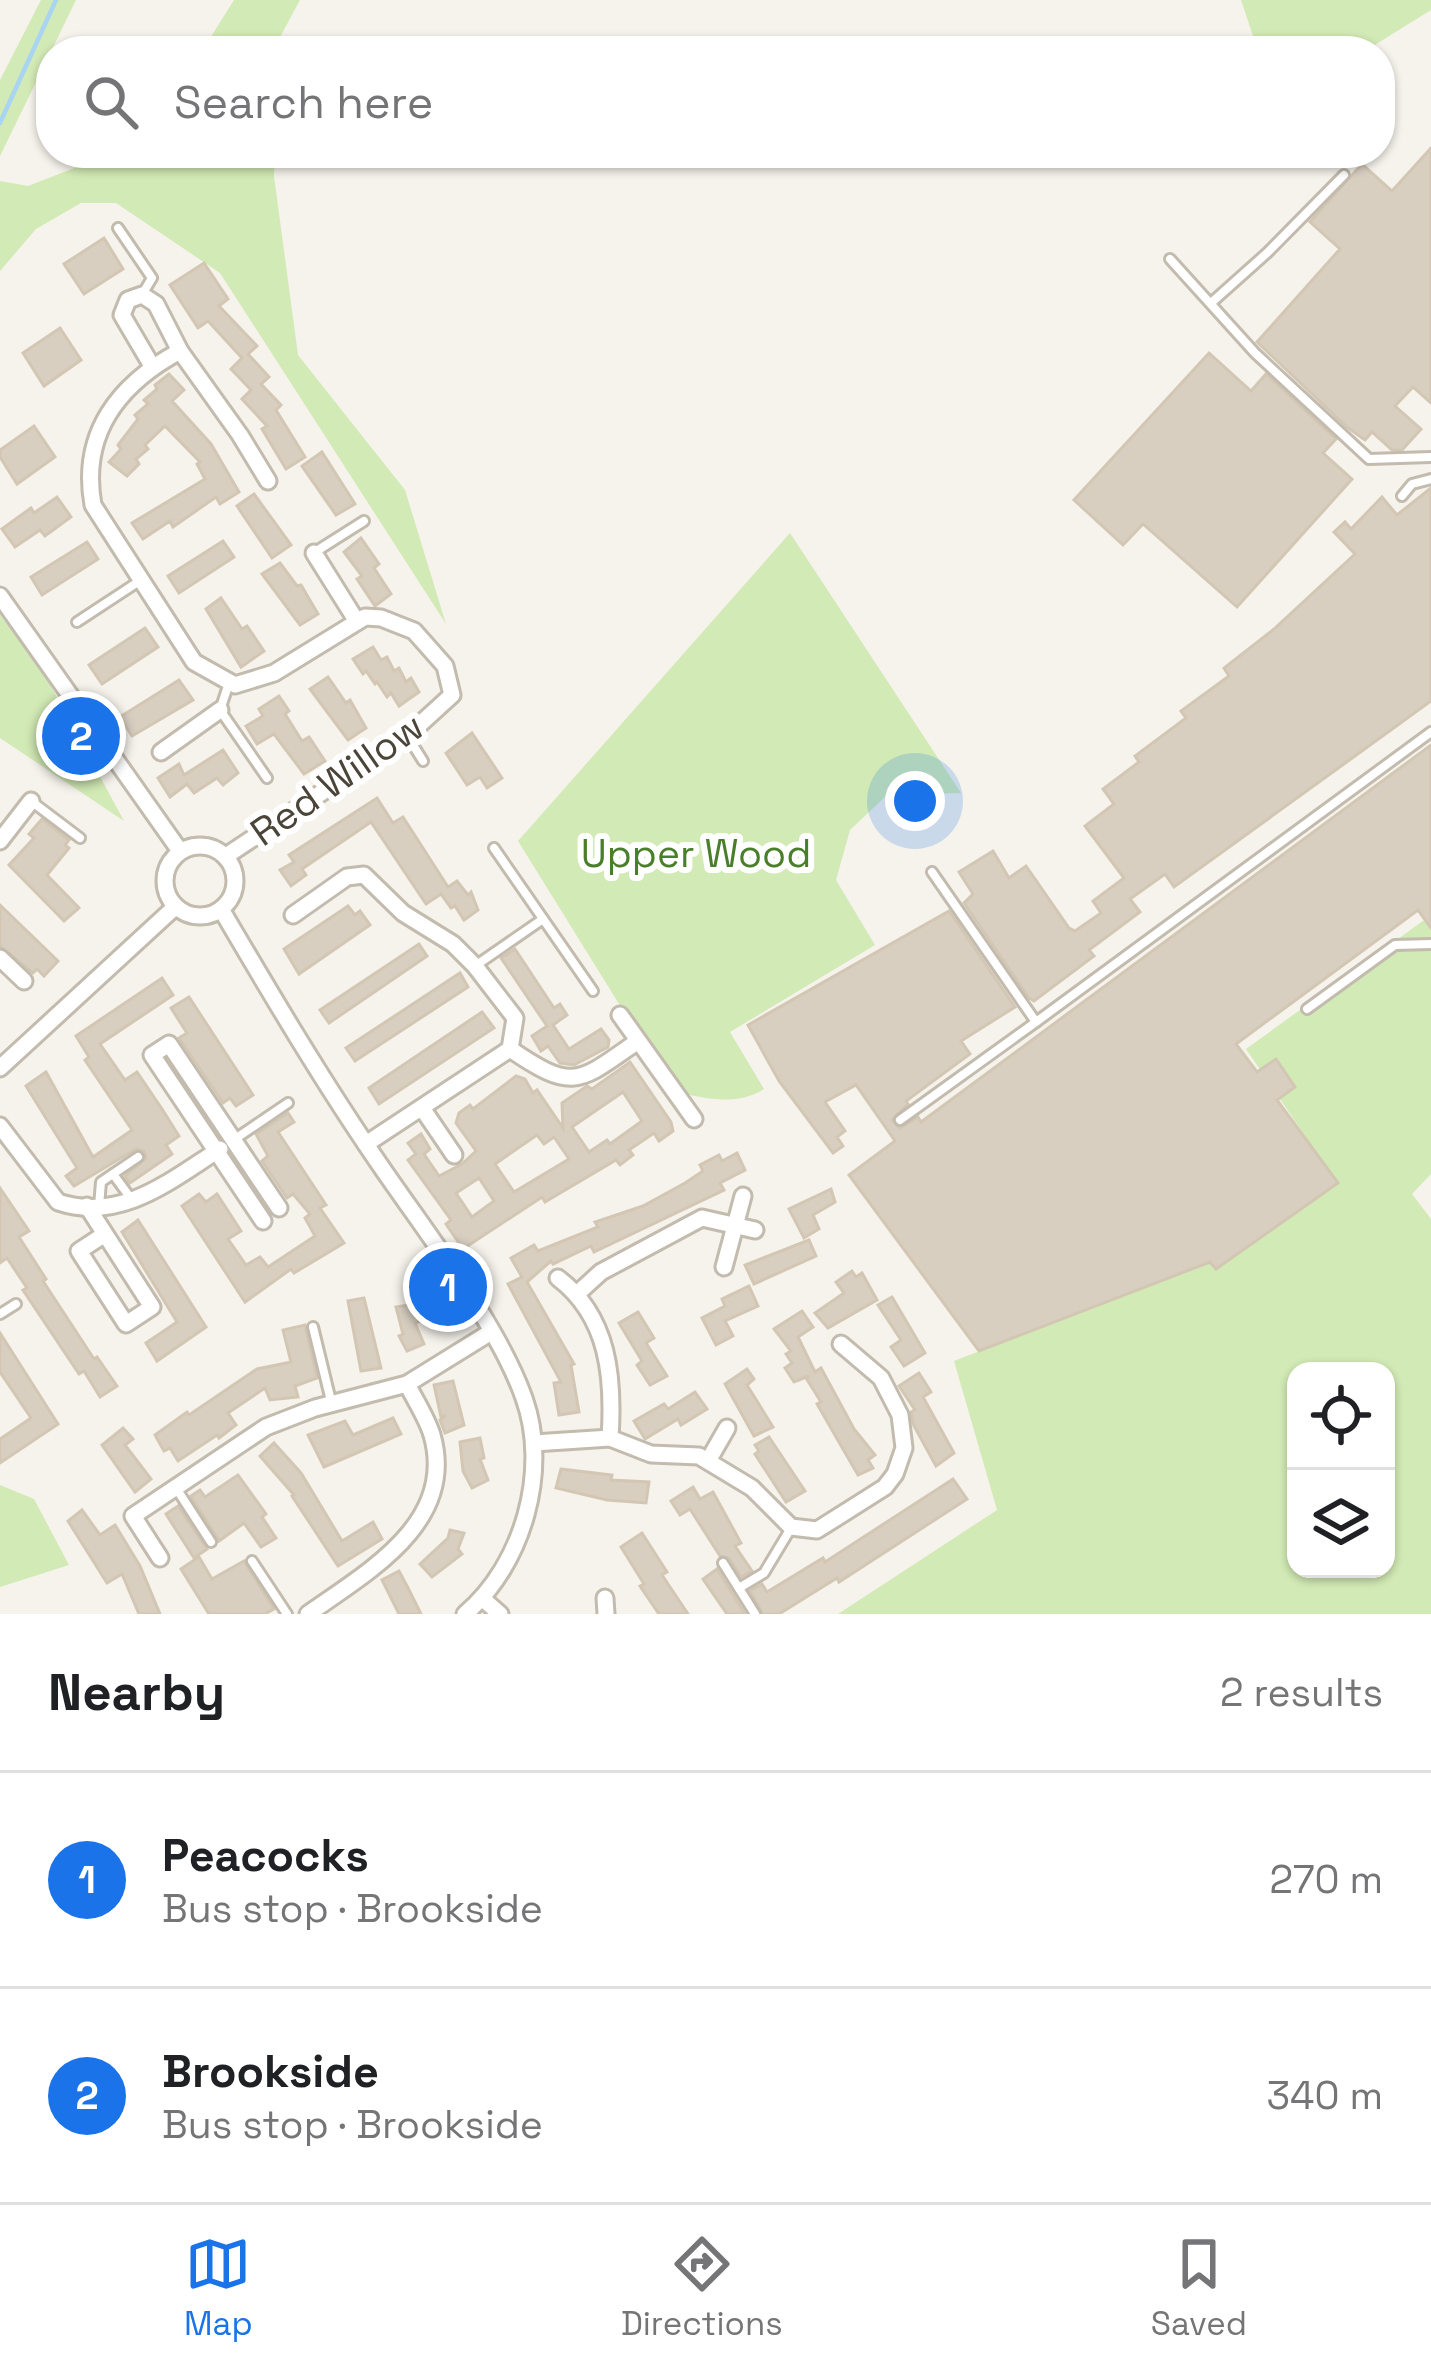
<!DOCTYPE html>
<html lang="en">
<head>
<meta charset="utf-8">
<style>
  :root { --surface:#fff; --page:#f6f6f6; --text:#202124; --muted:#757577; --line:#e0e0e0; --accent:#1a73e8 }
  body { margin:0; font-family:"Space Grotesk",sans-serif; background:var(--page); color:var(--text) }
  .controls { position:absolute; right:36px; bottom:36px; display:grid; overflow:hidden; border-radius:24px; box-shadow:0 3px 9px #0004 }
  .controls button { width:108px; height:108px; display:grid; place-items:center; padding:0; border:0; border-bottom:3px solid var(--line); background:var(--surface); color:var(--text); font:60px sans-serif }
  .you { position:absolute; left:915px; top:801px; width:42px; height:42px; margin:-30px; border:9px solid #fff; border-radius:50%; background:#1a73e8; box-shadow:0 0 0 18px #1a73e833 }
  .badge { display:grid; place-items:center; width:78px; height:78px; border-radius:50%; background:var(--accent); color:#fff; font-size:39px; font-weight:700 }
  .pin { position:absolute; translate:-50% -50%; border:6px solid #fff; box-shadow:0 3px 12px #0006 }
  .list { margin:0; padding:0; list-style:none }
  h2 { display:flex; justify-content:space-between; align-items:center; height:156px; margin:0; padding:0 48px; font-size:51px }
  h2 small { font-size:39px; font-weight:400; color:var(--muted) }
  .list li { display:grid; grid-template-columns:78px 1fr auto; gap:36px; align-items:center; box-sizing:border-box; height:216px; padding:0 48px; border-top:3px solid var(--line) }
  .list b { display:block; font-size:45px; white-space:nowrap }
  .list p { margin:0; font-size:39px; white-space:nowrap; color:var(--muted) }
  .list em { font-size:39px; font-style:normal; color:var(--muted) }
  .icon { flex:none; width:66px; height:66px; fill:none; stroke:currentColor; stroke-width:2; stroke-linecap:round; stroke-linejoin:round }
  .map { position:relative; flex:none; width:1431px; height:1614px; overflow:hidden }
  .search { position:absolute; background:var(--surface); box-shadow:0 3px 9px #0004; left:36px; right:36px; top:36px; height:132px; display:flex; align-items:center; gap:30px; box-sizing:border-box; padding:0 42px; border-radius:48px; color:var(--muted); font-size:45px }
  .sheet { height:588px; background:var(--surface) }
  nav { display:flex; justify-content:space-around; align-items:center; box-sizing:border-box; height:168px; border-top:3px solid var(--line); background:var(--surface); font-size:33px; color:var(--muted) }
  nav a { display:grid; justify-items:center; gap:6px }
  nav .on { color:var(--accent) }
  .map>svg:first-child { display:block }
  .green { fill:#d2eab5; fill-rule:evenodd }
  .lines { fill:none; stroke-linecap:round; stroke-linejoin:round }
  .stream { stroke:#a9d4f2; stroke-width:4.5 }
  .building { fill:#d8cfc1; stroke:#d3c7b4; stroke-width:3; fill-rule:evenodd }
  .lane-casing { stroke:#c2bbae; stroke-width:14 }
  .street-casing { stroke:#c2bbae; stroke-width:21 }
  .lane { stroke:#fff; stroke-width:8 }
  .street { stroke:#fff; stroke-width:15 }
  .labels { text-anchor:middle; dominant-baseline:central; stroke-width:12; stroke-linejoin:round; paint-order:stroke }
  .street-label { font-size:39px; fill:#4b4439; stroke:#fff }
  .park-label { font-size:39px; fill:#4a7f2a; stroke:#fff }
</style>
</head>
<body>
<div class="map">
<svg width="1431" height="1614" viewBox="0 0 1431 1614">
  <rect width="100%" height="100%" fill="#f6f3ec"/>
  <!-- green -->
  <g class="green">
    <path d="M41 0H76L0 156V80Z"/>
    <path d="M234 0H300L279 39 278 51H202Z"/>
    <path d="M1241 0H1431V10L1365 51H1258Z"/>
    <path d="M113 153H275L274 176 298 355 405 490 446 624 220 273 116 203H81L36 229 0 271V181L28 186Z"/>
    <path d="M790 533 961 793 887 795 850 830 836 880 875 945 730 1032 764 1089C736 1107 703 1098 673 1091L518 841Z"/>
    <path d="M0 615 39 664 124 821 0 738Z"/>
    <path d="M1431 915V1174L1412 1194 1431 1219V1614H838L997 1510 954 1361 1210 1262 1337 1183 1246 1049ZM1296 1371H1386V1569H1296Z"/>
    <path d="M0 1485 34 1499 69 1565 0 1587Z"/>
  </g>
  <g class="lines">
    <!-- stream -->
    <path class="stream" d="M0 123 56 0"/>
  </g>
  <!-- building -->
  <g class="building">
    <path d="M1431 148V403L1413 387 1395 406 1421 429 1402 450H1392L1372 432 1365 440 1347 427 1257 342 1340 249 1310 222 1362 164 1392 191Z"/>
    <path d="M104 238 123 269 84 294 64 264Z"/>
    <path d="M204 263 228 299 219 306 257 346 248 354 269 377 261 384 281 405 276 410 305 457 286 469 262 429 267 426 242 399 251 390 231 369 242 358 208 321 198 328 170 285Z"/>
    <path d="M60 328 81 360 44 386 23 353Z"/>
    <path d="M1209 353 1251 391 1266 374 1336 439 1323 453 1352 479 1237 607 1143 524 1123 545 1074 500Z"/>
    <path d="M169 374 184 390 172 401 211 444 239 492 220 504 216 497 173 527 170 521 143 539 132 523 205 479 197 464 200 462 165 426 145 445 148 449 136 459 139 464 127 476 109 462 121 449 118 445 138 419 135 415 148 404 144 400 157 389 155 385Z"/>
    <path d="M34 426 55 457 17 484 0 457V450Z"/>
    <path d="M322 452 355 504 336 515 302 466Z"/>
    <path d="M1431 488V701L1174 887 1165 874 1130 899 1140 912 1089 950 1094 956 1034 1001 1029 998 964 903 973 894 959 872 993 851 1009 878 1026 866 1069 928 1075 931 1101 913 1093 901 1124 878 1085 826 1114 804 1103 789 1139 762 1135 756 1186 718 1181 711 1229 676 1224 668 1274 629 1355 554 1334 532 1345 522 1351 529 1382 497 1397 515Z"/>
    <path d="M254 494 291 545 272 558 237 506Z"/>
    <path d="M57 497 71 517 45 536 40 530 15 547 2 529 31 508 34 513Z"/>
    <path d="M361 538 379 564 374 568 391 594 375 606 357 579 362 576 344 552Z"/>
    <path d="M223 541 234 557 179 593 168 576Z"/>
    <path d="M87 542 98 559 42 595 31 577Z"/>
    <path d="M280 563 297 586 301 585 318 614 300 625 262 574Z"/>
    <path d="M221 598 242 629 247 626 264 651 241 667 206 609Z"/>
    <path d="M145 628 158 647 102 684 89 665Z"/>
    <path d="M373 647 381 660 387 657 394 671 399 668 406 682 411 678 419 692 399 706 391 693 387 697 377 682 375 684 366 671 363 674 353 659Z"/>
    <path d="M328 677 346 703 350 700 366 728 348 740 310 689Z"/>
    <path d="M179 680 193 700 132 736 120 717Z"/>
    <path d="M279 696 289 711 285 714 302 741 309 737 325 761 304 774 274 734 257 744 246 726 263 716 259 709Z"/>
    <path d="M472 733 502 778 487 788 480 777 467 785 446 753Z"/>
    <path d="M1431 745V928L1418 910 1236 1044 1257 1072 1276 1059 1295 1087 1277 1100 1338 1183 1216 1269 1210 1262 979 1351 849 1175 895 1141 856 1085 825 1102 845 1131 837 1137 843 1146 833 1153 779 1081 748 1025 949 911 1015 1007 961 1041 970 1054 906 1101 908 1104 892 1120 900 1128 918 1117 921 1122Z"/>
    <path d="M223 750 238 773 223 785 217 778 194 793 187 784 170 797 158 778 179 764 184 775Z"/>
    <path d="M377 798 393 823 403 817 448 887 457 881 468 895 471 892 478 910 464 920 455 906 451 908 441 894 426 904 371 822 302 869 306 875 291 886 280 870 294 862 289 855Z"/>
    <path d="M42 819 69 840 65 845 69 848 47 875 79 908 64 921 9 865 34 838 29 834Z"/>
    <path d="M0 905 58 961 44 976 37 969 33 973 0 946Z"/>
    <path d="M348 906 355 915 360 911 370 925 299 974 284 949Z"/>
    <path d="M419 944 427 956 329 1023 320 1010Z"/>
    <path d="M515 949 554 1008 560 1004 567 1015 553 1025 569 1049 601 1029 609 1040 608 1047 574 1065 560 1063 548 1046 541 1051 532 1036 547 1026 501 958Z"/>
    <path d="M460 973 468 987 355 1061 346 1048Z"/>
    <path d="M162 978 173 995 100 1044 125 1080 137 1072 162 1109 179 1136 166 1145 172 1154 130 1183 125 1176 146 1158 144 1151 136 1149 74 1186 66 1176 77 1168 26 1086 46 1072 93 1157 132 1130 85 1060 89 1057 76 1036Z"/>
    <path d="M189 997 253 1095 236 1106 230 1098 223 1103 179 1038 187 1033 171 1008Z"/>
    <path d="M482 1012 494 1028 379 1104 369 1088Z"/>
    <path d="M630 1062 671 1122 673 1131 659 1141 654 1133 629 1150 633 1155 620 1165 616 1160 545 1202 542 1197 463 1249 446 1224 451 1220 408 1160 416 1154 408 1143 421 1134 430 1149 424 1154 439 1176 462 1164 476 1151 456 1123 459 1113 470 1105 473 1109 516 1076 525 1079 533 1093 537 1090 563 1128 562 1103 587 1086 592 1089ZM623 1092 642 1121 610 1144 607 1140 589 1152 572 1127ZM537 1135 544 1144 554 1137 569 1159 514 1192 495 1164ZM479 1178 494 1201 472 1217 456 1193Z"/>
    <path d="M288 1113 294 1122 278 1132 326 1205 320 1208 344 1243 294 1273 291 1269 245 1302 182 1206 199 1194 206 1202 217 1194 241 1231 228 1239 246 1265 260 1257 268 1267 315 1236 305 1218 310 1214 293 1194 287 1198 262 1161 268 1156 256 1134Z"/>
    <path d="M737 1153 745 1170 720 1183 724 1190 594 1252 591 1246 553 1264 551 1261 527 1282 574 1364 571 1365 579 1412 559 1415 554 1383 561 1382 508 1284 522 1277 511 1258 534 1245 538 1251 598 1227 595 1222 643 1206 685 1183 703 1171 700 1165 719 1155 722 1161Z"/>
    <path d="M0 1188 29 1231 19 1237 46 1279 43 1281 94 1359 97 1357 117 1386 100 1397 84 1371 79 1374 23 1290 27 1288 7 1258 0 1263Z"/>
    <path d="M831 1189 835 1202 813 1215 819 1229 804 1238 789 1209Z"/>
    <path d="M138 1220 206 1327 157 1361 146 1343 177 1322 122 1232Z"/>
    <path d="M809 1240 816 1256 754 1284 745 1265Z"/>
    <path d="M852 1271 856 1277 862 1273 877 1300 828 1328 815 1313 844 1293 836 1282Z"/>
    <path d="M749 1286 758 1306 725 1321 733 1336 716 1345 702 1318 725 1306 722 1299Z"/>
    <path d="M892 1297 925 1353 904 1366 891 1347 901 1340 878 1305Z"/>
    <path d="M364 1298 381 1368 361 1371 348 1301Z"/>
    <path d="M416 1304 420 1321 415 1323 424 1344 407 1351 399 1336 403 1334 396 1307Z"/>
    <path d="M802 1311 813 1327 798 1337 815 1372 821 1368 854 1429 875 1455 868 1460 873 1468 858 1475 817 1404 821 1402 806 1378 809 1376 794 1382 785 1368 792 1363 786 1354 791 1351 774 1329Z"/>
    <path d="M638 1312 654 1338 646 1343 667 1376 650 1385 637 1365 642 1361 619 1323Z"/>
    <path d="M305 1325 317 1378 295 1386 298 1397 270 1400 265 1388 228 1413 236 1425 219 1438 217 1435 178 1461 170 1448 164 1451 155 1435 187 1412 189 1415 257 1369 291 1362 283 1330Z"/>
    <path d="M0 1333 58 1424 0 1463V1439L31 1418 0 1372Z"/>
    <path d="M747 1369 754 1379 747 1385 773 1427 754 1436 725 1384Z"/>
    <path d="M919 1373 931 1392 923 1397 954 1453 936 1466 913 1424 911 1412 915 1410 899 1386Z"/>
    <path d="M453 1381 464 1425 445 1433 440 1420 446 1415 441 1417 434 1385Z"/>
    <path d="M695 1392 707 1409 681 1425 678 1419 645 1439 634 1421 664 1404 668 1409Z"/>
    <path d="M393 1418 401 1434 324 1467 308 1435 345 1421 353 1435Z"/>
    <path d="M123 1428 133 1439 125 1445 151 1479 135 1492 102 1445Z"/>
    <path d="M769 1437 805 1491 786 1502 755 1454 759 1451 755 1445Z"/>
    <path d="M480 1438 484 1458 480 1459 488 1480 472 1488 463 1471 460 1442Z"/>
    <path d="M274 1443 301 1473 342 1541 373 1522 382 1539 338 1566 292 1496 294 1495 260 1456Z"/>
    <path d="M561 1469 612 1475 611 1480 649 1482 646 1503 607 1500 556 1488Z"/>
    <path d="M238 1475 266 1514 262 1517 276 1538 261 1547 244 1523 219 1541 191 1496 200 1490 205 1497Z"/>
    <path d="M953 1479 967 1499 839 1582 837 1578 779 1614H763L750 1591 762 1584 767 1592 823 1558 825 1562Z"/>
    <path d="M693 1487 700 1499 713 1492 741 1543 735 1546 752 1571 741 1577 729 1558 720 1556 690 1509 680 1515 671 1501Z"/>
    <path d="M178 1506 207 1549 194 1558 166 1514Z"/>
    <path d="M82 1510 100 1535 115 1525 140 1566 160 1614H139L122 1574 107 1583 68 1521Z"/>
    <path d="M450 1530 464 1533 458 1549 462 1554 432 1577 420 1564 448 1538Z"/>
    <path d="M642 1533 667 1572 662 1575 688 1614H659L640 1586 644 1584 621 1547Z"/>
    <path d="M199 1557 212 1579 244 1561 274 1609 265 1614H209L181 1569Z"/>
    <path d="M717 1569 745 1614H727L703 1579Z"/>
    <path d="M399 1571 407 1586 421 1614H399L382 1580Z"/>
  </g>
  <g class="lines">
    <!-- lane casing -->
    <g class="lane-casing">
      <g id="lane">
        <path d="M118 228 152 278 143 293"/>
        <path d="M1170 259 1255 353 1369 459 1431 457"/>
        <path d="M1211 303 1267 253 1344 175"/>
        <path d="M1402 496 1412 484 1431 479"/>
        <path d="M315 552 364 521"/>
        <path d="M77 622 141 580"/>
        <path d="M229 683 220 710 267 778"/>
        <path d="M408 737 423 761"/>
        <path d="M31 801 80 838"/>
        <path d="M494 848 593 991"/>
        <path d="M932 872 1036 1022 1431 732"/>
        <path d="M475 966 543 919"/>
        <path d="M1307 1009 1395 945 1431 944"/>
        <path d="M900 1120 1036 1022"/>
        <path d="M235 1139 288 1103"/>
        <path d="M113 1174 132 1200"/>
        <path d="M99 1206 101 1182 138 1157"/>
        <path d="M0 1314 16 1304"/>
        <path d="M313 1327 331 1401"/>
        <path d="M176 1488 211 1542"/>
        <path d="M252 1561 287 1614"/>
        <path d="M723 1563 755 1614"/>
        <path d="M739 1588 764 1573 791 1528"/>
      </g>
    </g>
    <!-- street casing -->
    <g class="street-casing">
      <g id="street">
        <path d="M152 366 122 315 128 300 142 295 156 304 180 351"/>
        <path d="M314 553 356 620"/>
        <path d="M0 596 180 851"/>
        <path d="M161 752 220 710"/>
        <path d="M0 841 31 801"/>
        <circle cx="200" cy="881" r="35"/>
        <path d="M226 856 407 736 452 695 445 666 414 631 381 618 365 617 274 673 235 685 194 662 93 505C80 433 119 384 180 351L240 435 268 481"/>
        <path d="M221 909C272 996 323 1082 380 1165 425 1231 498 1324 524 1398 550 1470 523 1565 465 1614"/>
        <path d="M293 915 347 877 364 875 403 913 453 944 475 966 515 1018 510 1049"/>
        <path d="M0 958 24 981"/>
        <path d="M620 1015 694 1119"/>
        <path d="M0 1068 175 907"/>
        <path d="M422 1108 454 1155"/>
        <path d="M0 1126 58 1202C121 1223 171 1180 220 1149"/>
        <path d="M366 1144 510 1049C574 1093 579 1082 638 1041"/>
        <path d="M87 1206 152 1307 126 1324 79 1251 105 1234"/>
        <path d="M263 1221 152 1055 169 1044 279 1208"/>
        <path d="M724 1267 743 1196"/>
        <path d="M558 1278C609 1317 614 1378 610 1438"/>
        <path d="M578 1293 601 1272 702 1218 755 1230"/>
        <path d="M534 1443 610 1438 651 1454 699 1456 752 1488 791 1527 817 1530 885 1487 895 1474 904 1448 900 1415 881 1378 841 1344"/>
        <path d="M708 1461 727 1428"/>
        <path d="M160 1558 133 1516 266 1427 315 1408 407 1384 491 1332"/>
        <path d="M605 1598 606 1614"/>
        <path d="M483 1599 500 1614"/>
        <path d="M308 1614C369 1571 457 1522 432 1435 427 1418 415 1400 407 1384"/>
      </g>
    </g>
    <!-- lane -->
    <use href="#lane" class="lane"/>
    <!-- street -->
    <use href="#street" class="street"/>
  </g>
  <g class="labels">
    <!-- street labels -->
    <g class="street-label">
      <text transform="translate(337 779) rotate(-35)">Red Willow</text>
    </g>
    <!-- park labels -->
    <g class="park-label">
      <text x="696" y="853">Upper Wood</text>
    </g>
  </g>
</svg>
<div class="controls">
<button><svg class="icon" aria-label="locate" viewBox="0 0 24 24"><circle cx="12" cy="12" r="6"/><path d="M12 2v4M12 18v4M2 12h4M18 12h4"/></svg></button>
<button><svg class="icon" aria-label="layers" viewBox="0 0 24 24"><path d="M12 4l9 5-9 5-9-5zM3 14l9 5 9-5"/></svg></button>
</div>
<div class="you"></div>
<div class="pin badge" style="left:448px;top:1287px">1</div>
<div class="pin badge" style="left:81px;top:736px">2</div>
<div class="search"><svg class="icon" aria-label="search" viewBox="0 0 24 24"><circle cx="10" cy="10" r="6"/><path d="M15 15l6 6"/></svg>Search here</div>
</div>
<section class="sheet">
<h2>Nearby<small>2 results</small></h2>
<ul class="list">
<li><span class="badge">1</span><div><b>Peacocks</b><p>Bus stop · Brookside</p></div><em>270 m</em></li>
<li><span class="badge">2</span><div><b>Brookside</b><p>Bus stop · Brookside</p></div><em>340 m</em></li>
</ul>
</section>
<nav>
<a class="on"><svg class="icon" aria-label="map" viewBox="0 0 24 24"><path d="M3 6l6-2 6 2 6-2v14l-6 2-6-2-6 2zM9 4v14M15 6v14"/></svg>Map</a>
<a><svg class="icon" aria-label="directions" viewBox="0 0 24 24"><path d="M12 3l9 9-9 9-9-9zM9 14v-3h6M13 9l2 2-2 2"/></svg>Directions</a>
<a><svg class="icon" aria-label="saved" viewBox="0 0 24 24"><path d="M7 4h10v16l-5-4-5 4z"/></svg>Saved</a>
</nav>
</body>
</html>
